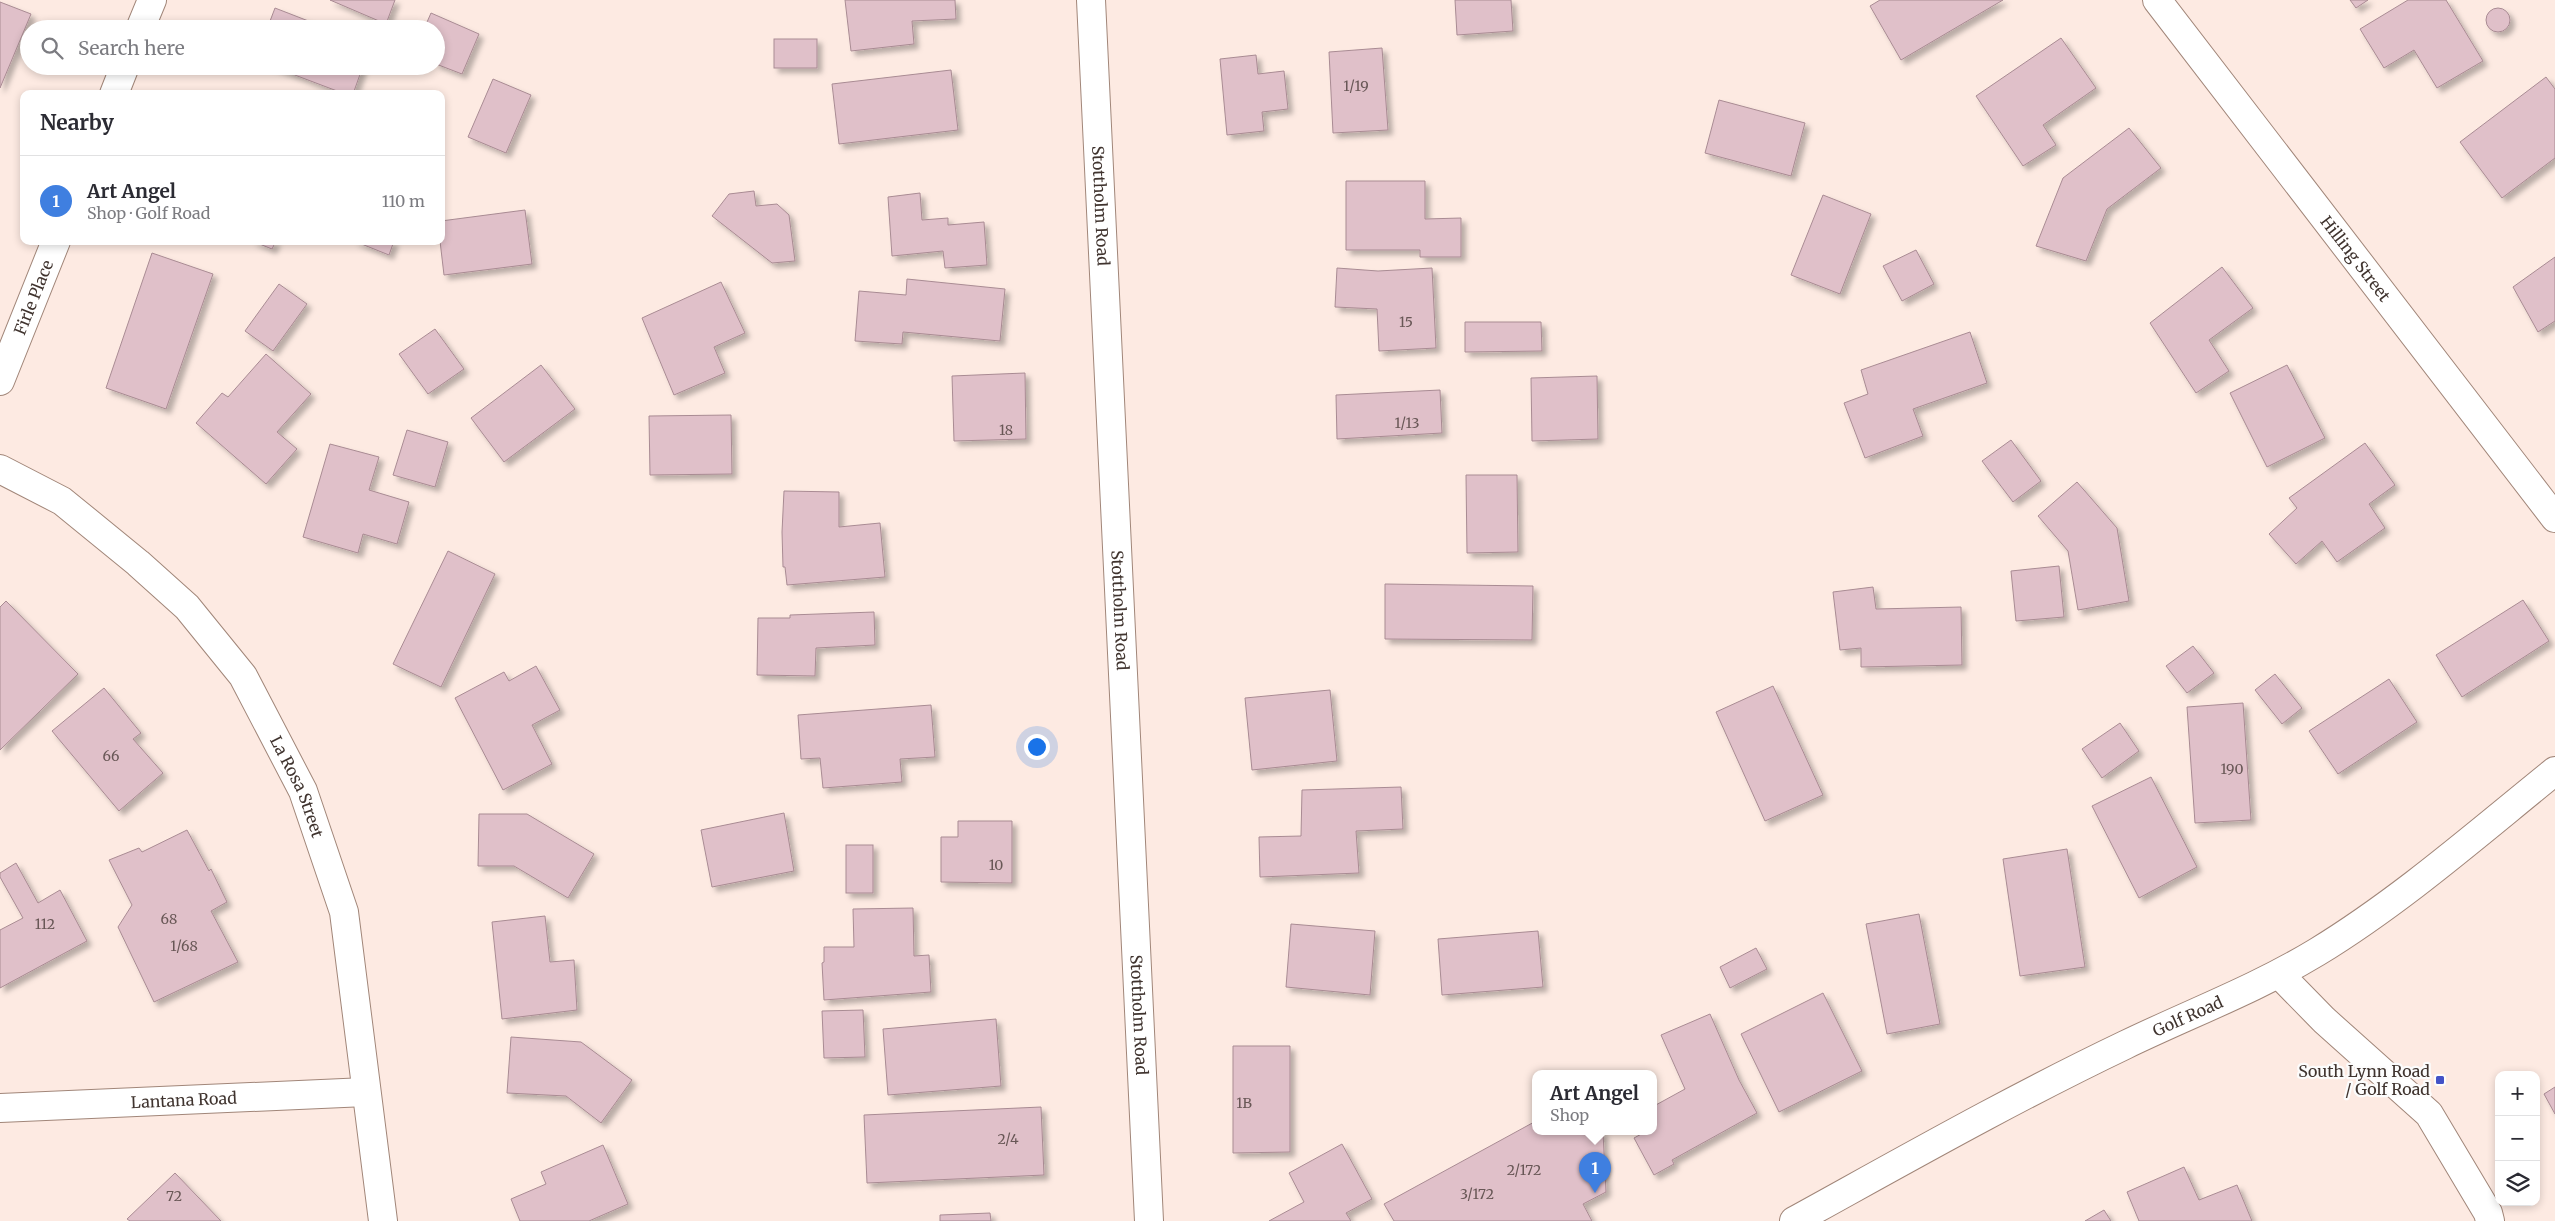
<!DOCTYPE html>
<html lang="en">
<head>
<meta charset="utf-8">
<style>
  :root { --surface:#fff; --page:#f2f2f3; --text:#2b2b33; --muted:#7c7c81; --line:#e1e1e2; --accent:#111827 }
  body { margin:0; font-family:Merriweather,serif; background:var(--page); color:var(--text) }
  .controls { position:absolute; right:15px; bottom:15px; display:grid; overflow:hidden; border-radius:10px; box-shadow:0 2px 8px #0003 }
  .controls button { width:45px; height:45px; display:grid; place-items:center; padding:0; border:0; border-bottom:1px solid var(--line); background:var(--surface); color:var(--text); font:25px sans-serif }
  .you { position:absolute; left:1036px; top:746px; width:18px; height:18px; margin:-12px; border:4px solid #fff; border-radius:50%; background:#1a73e8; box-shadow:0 0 0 8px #1a73e833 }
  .badge { display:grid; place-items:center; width:32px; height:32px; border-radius:50%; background:var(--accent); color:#fff; font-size:16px; font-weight:700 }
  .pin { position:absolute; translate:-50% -41px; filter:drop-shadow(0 1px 2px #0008) }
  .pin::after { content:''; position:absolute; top:26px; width:18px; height:15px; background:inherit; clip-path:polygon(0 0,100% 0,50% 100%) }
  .popup { position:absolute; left:1532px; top:1070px; width:125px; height:65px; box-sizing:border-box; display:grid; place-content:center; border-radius:10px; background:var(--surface); filter:drop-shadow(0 1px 4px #0005); font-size:16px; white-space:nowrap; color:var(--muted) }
  .popup b { font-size:19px; color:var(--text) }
  .popup::after { content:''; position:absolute; left:50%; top:100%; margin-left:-10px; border:10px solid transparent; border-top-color:var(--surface) }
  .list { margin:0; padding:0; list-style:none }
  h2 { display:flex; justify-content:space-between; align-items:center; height:65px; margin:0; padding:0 20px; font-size:21px }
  h2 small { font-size:16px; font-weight:400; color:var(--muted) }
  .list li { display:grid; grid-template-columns:32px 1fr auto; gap:15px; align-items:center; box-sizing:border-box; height:90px; padding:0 20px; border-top:1px solid var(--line) }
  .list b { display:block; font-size:19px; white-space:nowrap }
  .list p { margin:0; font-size:16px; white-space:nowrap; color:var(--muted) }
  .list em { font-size:16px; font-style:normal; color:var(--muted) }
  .icon { flex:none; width:28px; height:28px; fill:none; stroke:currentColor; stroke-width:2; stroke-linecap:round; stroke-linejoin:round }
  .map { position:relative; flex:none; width:2555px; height:1221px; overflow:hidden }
  .search { position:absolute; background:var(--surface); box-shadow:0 2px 8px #0003; left:20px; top:20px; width:425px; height:55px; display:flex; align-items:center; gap:12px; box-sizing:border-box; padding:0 18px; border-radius:28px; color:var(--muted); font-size:19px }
  .panel { position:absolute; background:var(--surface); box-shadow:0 2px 8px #0003; left:20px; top:90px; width:425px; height:155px; border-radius:10px }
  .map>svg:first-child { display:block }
  .building { fill:#e0c0c9; stroke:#a98b93; filter:url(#shadow) }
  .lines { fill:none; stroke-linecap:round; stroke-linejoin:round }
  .street-casing { stroke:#a18679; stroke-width:30 }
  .secondary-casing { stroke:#a18679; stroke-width:30 }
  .street { stroke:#fff; stroke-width:28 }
  .secondary { stroke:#fff; stroke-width:28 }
  .poi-dot { fill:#4352c7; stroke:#fcfcfc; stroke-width:2 }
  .labels { text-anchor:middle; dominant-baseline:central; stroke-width:4.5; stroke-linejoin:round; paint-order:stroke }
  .number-label { font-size:14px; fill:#685756 }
  .street-label { font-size:16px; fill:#40342f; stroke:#fcfcfc }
  .poi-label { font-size:16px; fill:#40342f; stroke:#fcfcfc; text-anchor:end }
</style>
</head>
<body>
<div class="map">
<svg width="2555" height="1221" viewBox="0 0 2555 1221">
  <defs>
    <filter id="shadow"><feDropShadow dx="4.5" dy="4.5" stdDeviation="2.5" flood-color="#0004"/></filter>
  </defs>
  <rect width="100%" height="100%" fill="#fdeae2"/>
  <!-- building -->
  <g class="building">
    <path d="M330 0H395L386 24Z"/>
    <path d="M845 0H955L956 19 912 21 914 44 851 51Z"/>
    <path d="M1455 0H1511L1513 31 1457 35Z"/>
    <path d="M1880 0H2003L1901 60 1870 6Z"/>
    <path d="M2350 0H2368L2356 8Z"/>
    <path d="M2408 0H2446L2483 61 2437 88 2414 50 2384 68 2360 29Z"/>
    <path d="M0 2 31 14 0 88Z"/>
    <circle cx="2498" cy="20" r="12"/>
    <path d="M275 8 329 29H267Z"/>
    <path d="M431 13 479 34 462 74 436 64V29H424Z"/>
    <path d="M2061 38 2096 88 2043 125 2056 145 2023 166 1976 96Z"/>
    <rect x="774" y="39" width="43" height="29"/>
    <path d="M1382 48 1388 130 1333 133 1329 52Z"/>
    <path d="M1256 55 1258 74 1284 71 1288 109 1262 112 1264 131 1227 135 1220 59Z"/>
    <path d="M271 66H363L353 94H345Z"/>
    <path d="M951 70 958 130 839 144 832 84Z"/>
    <path d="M2546 77 2555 89V158L2502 198 2460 142Z"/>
    <path d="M493 79 531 95 506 153 468 137Z"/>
    <path d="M1719 100 1805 123 1791 176 1705 153Z"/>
    <path d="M2129 128 2161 168 2107 209 2086 261 2036 246 2063 178Z"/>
    <path d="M1346 181H1425V219L1461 218V257H1420V250H1346Z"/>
    <path d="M754 191 756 206 777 204 789 215 795 261 772 263 712 216 729 194Z"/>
    <path d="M920 193 922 220 948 218V225L984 222 987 265 945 268 943 251 892 256 888 197Z"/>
    <path d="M1823 195 1871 214 1840 294 1791 275Z"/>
    <path d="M525 210 532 264 444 275 440 241 441 221Z"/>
    <path d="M252 241H276L272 249Z"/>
    <path d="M354 241H394L389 255Z"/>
    <path d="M1916 250 1934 284 1902 301 1883 266Z"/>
    <path d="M152 253 213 274 166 409 106 388Z"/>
    <path d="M2555 257V321L2538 332 2513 287Z"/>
    <path d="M2222 267 2253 308 2209 340 2229 371 2196 393 2150 323Z"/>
    <path d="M1337 268 1378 271 1432 268 1436 348 1379 351 1377 309 1335 307Z"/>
    <path d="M907 279 1005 289 1000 341 903 332 902 344 855 341 859 291 906 295Z"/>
    <path d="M721 282 745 333 714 347 725 373 674 395 642 318Z"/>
    <path d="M279 284 307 304 273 351 245 331Z"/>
    <path d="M1465 322H1541L1542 351 1465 352Z"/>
    <path d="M435 329 464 369 428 394 399 354Z"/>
    <path d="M1970 332 1987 383 1913 409 1923 436 1865 458 1844 403 1868 394 1861 370Z"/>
    <path d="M266 354 311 394 277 432 297 449 266 484 196 423 222 393 228 397Z"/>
    <path d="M541 365 575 409 504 462 471 418Z"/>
    <path d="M2287 365 2325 438 2267 467 2230 393Z"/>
    <path d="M1025 373 1026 439 954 441 952 376Z"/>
    <path d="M1597 376 1598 439 1532 441 1531 378Z"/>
    <path d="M1440 390 1442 433 1337 439 1336 395Z"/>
    <path d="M731 415 732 474 650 475 649 416Z"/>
    <path d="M407 430 448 442 435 487 393 475Z"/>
    <path d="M2011 440 2041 481 2013 502 1982 461Z"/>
    <path d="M2365 443 2395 485 2369 504 2385 528 2337 562 2322 541 2296 564 2269 534 2297 508 2289 498Z"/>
    <path d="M330 444 379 457 369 490 409 502 397 544 363 534 358 553 303 537Z"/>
    <path d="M1466 475H1517L1518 552 1467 553Z"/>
    <path d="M2077 482 2117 528 2129 601 2078 610 2068 551 2038 516Z"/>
    <path d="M784 491 839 492V527L880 523 885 577 787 585 785 567H783L782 532Z"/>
    <path d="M448 551 495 574 441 687 393 664Z"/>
    <path d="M2059 566 2064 617 2016 621 2011 571Z"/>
    <path d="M1385 584 1533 586 1532 640 1385 639Z"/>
    <path d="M1873 587 1876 609 1961 607 1962 665 1861 667V648L1840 650 1833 592Z"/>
    <path d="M2523 600 2549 641 2462 697 2436 655Z"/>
    <path d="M6 601 78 674 0 750V607Z"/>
    <path d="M874 612 875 645 816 648 815 676 757 675 758 618H790V615Z"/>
    <path d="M2193 646 2214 673 2187 693 2166 666Z"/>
    <path d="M536 666 560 710 532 725 552 764 503 790 455 698 504 672 509 681Z"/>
    <path d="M2275 674 2302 708 2282 724 2255 690Z"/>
    <path d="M2389 679 2417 722 2338 774 2309 731Z"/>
    <path d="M1773 686 1823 795 1765 821 1716 712Z"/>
    <path d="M104 688 141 733 133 739 163 773 119 811 52 731Z"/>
    <path d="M1330 690 1337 761 1252 770 1245 698Z"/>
    <path d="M2243 703 2251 820 2195 823 2187 707Z"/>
    <path d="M931 705 935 757 900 759 902 782 823 788 820 758 801 759 798 715Z"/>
    <path d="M2120 723 2139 751 2102 778 2082 749Z"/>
    <path d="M2151 777 2197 867 2139 898 2092 806Z"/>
    <path d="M1401 787 1403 829 1356 831 1359 873 1260 877 1259 837 1301 836 1302 790Z"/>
    <path d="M784 813 794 871 712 887 701 830Z"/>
    <path d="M479 814H527L594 854 568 898 514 866H478Z"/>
    <path d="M958 821H1012V883L941 882V837H958Z"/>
    <path d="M187 830 209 871 211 869 227 902 211 911 238 962 154 1002 118 927 132 905 109 860 139 848 142 852Z"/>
    <rect x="846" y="845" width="27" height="48"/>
    <path d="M2067 849 2085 967 2020 976 2003 859Z"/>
    <path d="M16 863 38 903 60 890 87 941 0 988V930L23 918 0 877V873Z"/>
    <path d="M913 908 914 956 929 955 931 992 824 1000 822 963 824 962V947H854L853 909Z"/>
    <path d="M1919 914 1940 1024 1887 1034 1866 924Z"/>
    <path d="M545 916 550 962 574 960 577 1010 502 1019 492 922Z"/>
    <path d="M1291 924 1375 931 1370 995 1286 987Z"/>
    <path d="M1538 931 1543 987 1442 995 1438 939Z"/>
    <path d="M1756 948 1767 969 1730 988 1720 967Z"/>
    <path d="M1823 993 1862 1071 1779 1112 1741 1034Z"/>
    <path d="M863 1010 865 1057 824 1058 822 1011Z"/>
    <path d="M1710 1014 1739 1080 1757 1113 1672 1160 1674 1164 1654 1175 1634 1138 1645 1132H1654V1106L1685 1089 1661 1035Z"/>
    <path d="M996 1019 1001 1086 888 1095 883 1029Z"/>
    <path d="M511 1037 581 1042 632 1080 601 1123 566 1096 507 1093Z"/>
    <path d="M1233 1046H1290V1152L1233 1153Z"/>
    <path d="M2555 1087V1114L2544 1094Z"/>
    <path d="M1041 1107 1044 1175 867 1183 864 1115Z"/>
    <path d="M1536 1121V1132H1603L1606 1192 1583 1204 1592 1221H1394L1384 1204Z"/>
    <path d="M1342 1144 1372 1199 1346 1213 1351 1221H1269L1304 1202 1289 1173Z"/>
    <path d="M603 1145 628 1204 589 1221H520L511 1199 546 1184 541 1172Z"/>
    <path d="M2184 1167 2199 1200 2237 1185 2252 1221H2139L2127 1192Z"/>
    <path d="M175 1173 221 1221H130L127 1219Z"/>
    <path d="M2104 1210 2111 1221H2085Z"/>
    <path d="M990 1213 991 1221H940V1215Z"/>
  </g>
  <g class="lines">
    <!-- street casing -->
    <g class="street-casing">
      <g id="street">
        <path id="s1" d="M2157 0 2555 518"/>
        <path d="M140 29 152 0"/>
        <path d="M114 94 125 66"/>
        <path id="s2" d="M0 381 56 241"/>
        <path id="s3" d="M0 469 62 501 138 563 187 607 243 676 303 791 344 912 383 1221"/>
        <path id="s4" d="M0 1108 366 1092"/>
      </g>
    </g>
    <!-- secondary casing -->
    <g class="secondary-casing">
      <g id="secondary">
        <path id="s5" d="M1091 0 1149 1221"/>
        <path d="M2279 974 2324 1020 2429 1114 2488 1213 2490 1221"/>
        <path id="s6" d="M1794 1221C1903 1161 2012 1099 2125 1045 2189 1014 2256 989 2317 952 2402 900 2478 833 2555 771"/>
      </g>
    </g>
    <!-- street -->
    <use href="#street" class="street"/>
    <!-- secondary -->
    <use href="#secondary" class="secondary"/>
  </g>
  <!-- markers -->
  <rect class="poi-dot" x="2435" y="1075" width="10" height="10" rx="2.5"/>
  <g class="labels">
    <!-- number labels -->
    <g class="number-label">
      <text x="1356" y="86">1/19</text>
      <text x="1406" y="322">15</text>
      <text x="1407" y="423">1/13</text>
      <text x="1006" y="430">18</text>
      <text x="111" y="756">66</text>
      <text x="2232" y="769">190</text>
      <text x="996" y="865">10</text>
      <text x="169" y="919">68</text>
      <text x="45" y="924">112</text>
      <text x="184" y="946">1/68</text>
      <text x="1244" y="1103">1B</text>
      <text x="1008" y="1139">2/4</text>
      <text x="1524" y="1170">2/172</text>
      <text x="1477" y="1194">3/172</text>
      <text x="174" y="1196">72</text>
    </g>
    <!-- street labels -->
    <g class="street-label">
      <text stroke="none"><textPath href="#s5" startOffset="206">Stottholm Road</textPath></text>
      <text stroke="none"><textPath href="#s1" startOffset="326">Hilling Street</textPath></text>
      <text stroke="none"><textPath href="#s2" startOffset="90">Firle Place</textPath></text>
      <text stroke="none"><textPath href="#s5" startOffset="611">Stottholm Road</textPath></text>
      <text stroke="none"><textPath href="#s3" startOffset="446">La Rosa Street</textPath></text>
      <text stroke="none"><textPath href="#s5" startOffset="1016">Stottholm Road</textPath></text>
      <text stroke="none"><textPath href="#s6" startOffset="444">Golf Road</textPath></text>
      <text stroke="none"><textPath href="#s4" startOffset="184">Lantana Road</textPath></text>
    </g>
    <!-- poi labels -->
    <g class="poi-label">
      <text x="2430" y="1071">South Lynn Road<tspan x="2430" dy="18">/ Golf Road</tspan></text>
    </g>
  </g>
</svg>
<div class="controls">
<button>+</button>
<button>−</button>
<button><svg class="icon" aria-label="layers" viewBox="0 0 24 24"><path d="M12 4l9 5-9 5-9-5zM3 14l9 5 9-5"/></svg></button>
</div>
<div class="you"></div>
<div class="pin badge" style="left:1595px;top:1193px;background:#3f7fe0">1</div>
<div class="popup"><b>Art Angel</b>Shop</div>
<div class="search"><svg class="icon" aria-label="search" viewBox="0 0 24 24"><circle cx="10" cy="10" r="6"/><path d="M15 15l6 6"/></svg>Search here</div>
<section class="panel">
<h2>Nearby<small></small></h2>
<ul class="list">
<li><span class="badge" style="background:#3f7fe0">1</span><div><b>Art Angel</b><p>Shop · Golf Road</p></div><em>110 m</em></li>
</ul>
</section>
</div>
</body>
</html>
